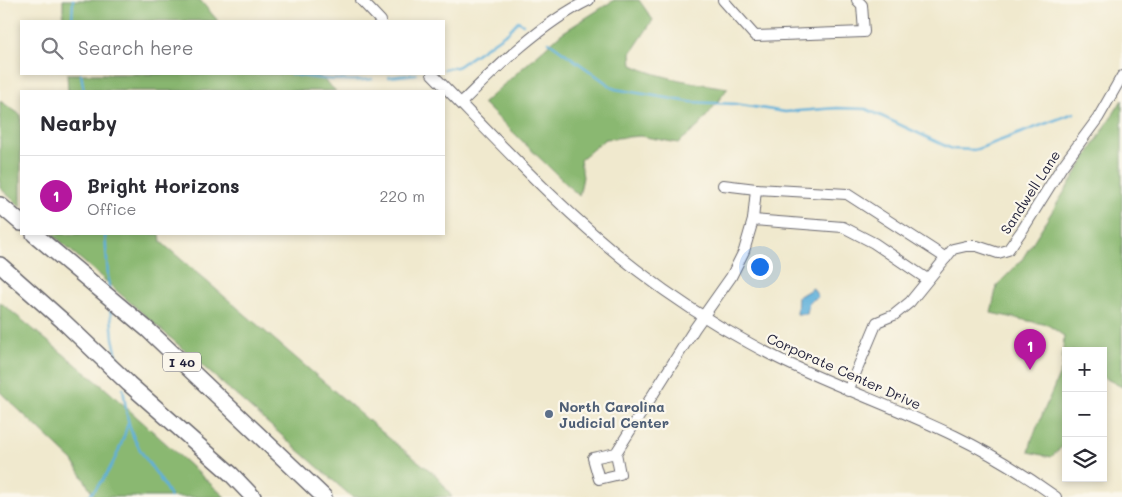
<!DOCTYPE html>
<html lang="en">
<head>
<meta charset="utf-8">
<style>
  :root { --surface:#fff; --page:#f7f7f7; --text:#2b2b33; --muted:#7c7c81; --line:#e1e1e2; --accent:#b5179e }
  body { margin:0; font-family:Mali,sans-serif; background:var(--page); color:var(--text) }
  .controls { position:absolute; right:15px; bottom:15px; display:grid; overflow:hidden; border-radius:0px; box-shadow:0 2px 8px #0003 }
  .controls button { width:45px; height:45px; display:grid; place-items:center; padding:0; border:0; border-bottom:1px solid var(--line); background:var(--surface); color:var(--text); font:25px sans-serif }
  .you { position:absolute; left:759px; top:266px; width:18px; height:18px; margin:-12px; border:4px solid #fff; border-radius:50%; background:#1a73e8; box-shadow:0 0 0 8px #1a73e833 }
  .badge { display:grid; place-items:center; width:32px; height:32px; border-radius:50%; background:var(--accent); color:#fff; font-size:16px; font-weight:700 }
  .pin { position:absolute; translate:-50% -41px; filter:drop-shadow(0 1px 2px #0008) }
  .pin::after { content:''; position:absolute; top:26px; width:18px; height:15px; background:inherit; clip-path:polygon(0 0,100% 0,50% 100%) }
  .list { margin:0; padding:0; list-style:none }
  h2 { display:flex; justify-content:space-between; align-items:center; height:65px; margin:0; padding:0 20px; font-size:21px }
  h2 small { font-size:16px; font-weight:400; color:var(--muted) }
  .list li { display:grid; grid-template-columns:32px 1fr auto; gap:15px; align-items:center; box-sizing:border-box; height:80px; padding:0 20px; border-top:1px solid var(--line) }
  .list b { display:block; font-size:19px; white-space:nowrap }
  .list p { margin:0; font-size:16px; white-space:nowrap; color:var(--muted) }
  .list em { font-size:16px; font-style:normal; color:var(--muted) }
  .icon { flex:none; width:28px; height:28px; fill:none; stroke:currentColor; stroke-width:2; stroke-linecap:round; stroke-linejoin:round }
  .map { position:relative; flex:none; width:1122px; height:497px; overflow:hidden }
  .search { position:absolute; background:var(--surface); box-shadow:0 2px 8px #0003; left:20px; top:20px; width:425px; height:55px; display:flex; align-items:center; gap:12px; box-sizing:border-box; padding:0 18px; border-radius:0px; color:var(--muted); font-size:19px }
  .panel { position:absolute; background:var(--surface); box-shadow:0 2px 8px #0003; left:20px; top:90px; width:425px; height:145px; border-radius:0px }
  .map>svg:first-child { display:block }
  .forest { fill:#8ab871; stroke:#566d56 }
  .water { fill:#5eb0da; stroke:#40698a }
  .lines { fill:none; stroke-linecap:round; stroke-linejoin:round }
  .stream { stroke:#5eb0da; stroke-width:2.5 }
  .minor-casing { stroke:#6a686e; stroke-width:12 }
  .highway-casing { stroke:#6a686e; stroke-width:18 }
  .minor { stroke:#fff; stroke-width:10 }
  .highway { stroke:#fff; stroke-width:15 }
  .service-dot { fill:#5c6f8a; stroke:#fbf7ec; stroke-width:2 }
  .labels { text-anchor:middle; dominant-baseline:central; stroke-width:4.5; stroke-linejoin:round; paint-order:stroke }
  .shield { fill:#fbf7ec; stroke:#636270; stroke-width:1 }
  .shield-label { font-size:12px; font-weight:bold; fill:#22223b }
  .street-label { font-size:14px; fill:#22223b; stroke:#fbf7ec }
  .service-label { font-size:14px; font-weight:bold; fill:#4e5e75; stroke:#fbf7ec; text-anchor:start }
</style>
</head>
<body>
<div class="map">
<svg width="1122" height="497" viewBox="0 0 1122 497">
  <rect width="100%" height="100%" fill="#fbf7ec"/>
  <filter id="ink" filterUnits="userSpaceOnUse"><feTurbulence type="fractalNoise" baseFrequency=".02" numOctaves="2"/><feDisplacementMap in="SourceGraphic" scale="10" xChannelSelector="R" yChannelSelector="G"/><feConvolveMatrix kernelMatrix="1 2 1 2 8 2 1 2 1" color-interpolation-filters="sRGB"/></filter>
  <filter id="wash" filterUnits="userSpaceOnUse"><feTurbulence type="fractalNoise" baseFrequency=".0096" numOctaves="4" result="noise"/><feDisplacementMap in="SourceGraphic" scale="20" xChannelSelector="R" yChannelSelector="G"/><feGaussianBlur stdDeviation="1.12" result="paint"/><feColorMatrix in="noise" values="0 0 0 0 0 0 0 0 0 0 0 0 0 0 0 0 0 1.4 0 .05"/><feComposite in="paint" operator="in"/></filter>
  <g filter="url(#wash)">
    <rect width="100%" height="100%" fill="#f0e9ce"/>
    <!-- forest -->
    <g class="forest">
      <path d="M63 0H200L218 21H63Z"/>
      <path d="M614 0H639L653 20 631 53 632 65C662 79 696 83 728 88L699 126 678 143 640 136 605 139 580 160 583 177 579 196 483 103 562 33Z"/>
      <path d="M67 74H317L336 91H68Z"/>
      <path d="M1122 100V387L1103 377V351H1066V440L1064 445 1051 457 1029 452 1032 439 1062 368 1064 336 1048 325 991 313 997 285 1021 261Z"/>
      <path d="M0 101 21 115V207L0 188Z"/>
      <path d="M52 234H160L161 242 396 444 437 476 452 497H352Z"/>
      <path d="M0 302 106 389 225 497H95L73 461 0 392Z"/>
    </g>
    <!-- water -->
    <path class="water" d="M813 288 818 297 809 302 807 314H797L798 297Z"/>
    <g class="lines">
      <!-- stream -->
      <g class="stream">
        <path d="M72 21 73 0"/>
        <path d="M549 42 615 89 690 102 735 104 785 112 837 108 866 109 952 149 975 150 1074 113"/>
        <path d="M444 69 457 67 508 32 518 21 523 24"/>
        <path d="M81 74 84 91"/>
        <path d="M291 74C312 79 351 82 372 79"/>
        <path d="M389 77 416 74"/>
        <path d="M105 234 109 290"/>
        <path d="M110 305 113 338 119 366"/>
        <path d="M123 388C126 407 127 427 137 444 146 463 162 477 170 497"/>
        <path d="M88 497C109 476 120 452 128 423"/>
      </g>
    </g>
  </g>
  <g filter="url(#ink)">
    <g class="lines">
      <!-- minor casing -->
      <g class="minor-casing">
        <g id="minor">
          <path d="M361 0 381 21"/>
          <path d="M723 0 755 36 864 32 862 5 857 0"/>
          <path d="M432 74C498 141 562 212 637 270 672 297 710 322 749 343 815 380 887 403 955 436 990 453 1024 474 1056 497"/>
          <path d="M461 103C498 66 542 23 589 0"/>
          <path d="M723 185 756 189"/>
          <path d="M753 220 756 189 847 194 946 258"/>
          <path d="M848 391 877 322 894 315 910 302 953 249 966 246H977L998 253 1008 250 1023 229 1061 168 1098 118 1122 76"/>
          <path d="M616 453 620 474 599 479 593 458 616 453 695 328 731 277 744 251 753 220 843 227 874 243 927 279"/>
        </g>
      </g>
      <!-- highway casing -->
      <g class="highway-casing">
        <g id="highway">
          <path d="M0 205 21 223"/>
          <path d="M34 234 147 329 324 497"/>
          <path d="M0 265 63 321 129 384 231 474 253 497"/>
        </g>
      </g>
      <!-- minor -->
      <use href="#minor" class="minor"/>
      <!-- highway -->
      <use href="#highway" class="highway"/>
    </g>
  </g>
  <!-- markers -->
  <circle class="service-dot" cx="549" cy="414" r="5"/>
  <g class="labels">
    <!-- shield labels -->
    <rect class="shield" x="163" y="352.5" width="38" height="19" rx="4"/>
    <g class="shield-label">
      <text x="182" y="362">I 40</text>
    </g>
    <!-- street labels -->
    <g class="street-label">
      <text transform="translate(1030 192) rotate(-57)">Sandwell Lane</text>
      <text transform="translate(844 371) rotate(24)">Corporate Center Drive</text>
    </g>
    <!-- service labels -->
    <g class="service-label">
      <text x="559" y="406">North Carolina<tspan x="559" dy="16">Judicial Center</tspan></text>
    </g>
  </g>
</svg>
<div class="controls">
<button>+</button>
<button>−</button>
<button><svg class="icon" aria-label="layers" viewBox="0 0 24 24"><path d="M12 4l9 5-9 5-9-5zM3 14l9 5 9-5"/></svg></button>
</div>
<div class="you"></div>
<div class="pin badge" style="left:1030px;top:370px">1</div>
<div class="search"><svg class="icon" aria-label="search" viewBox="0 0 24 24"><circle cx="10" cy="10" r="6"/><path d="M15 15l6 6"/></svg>Search here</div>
<section class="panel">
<h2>Nearby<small></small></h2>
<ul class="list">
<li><span class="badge">1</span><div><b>Bright Horizons</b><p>Office</p></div><em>220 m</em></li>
</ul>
</section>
</div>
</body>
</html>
